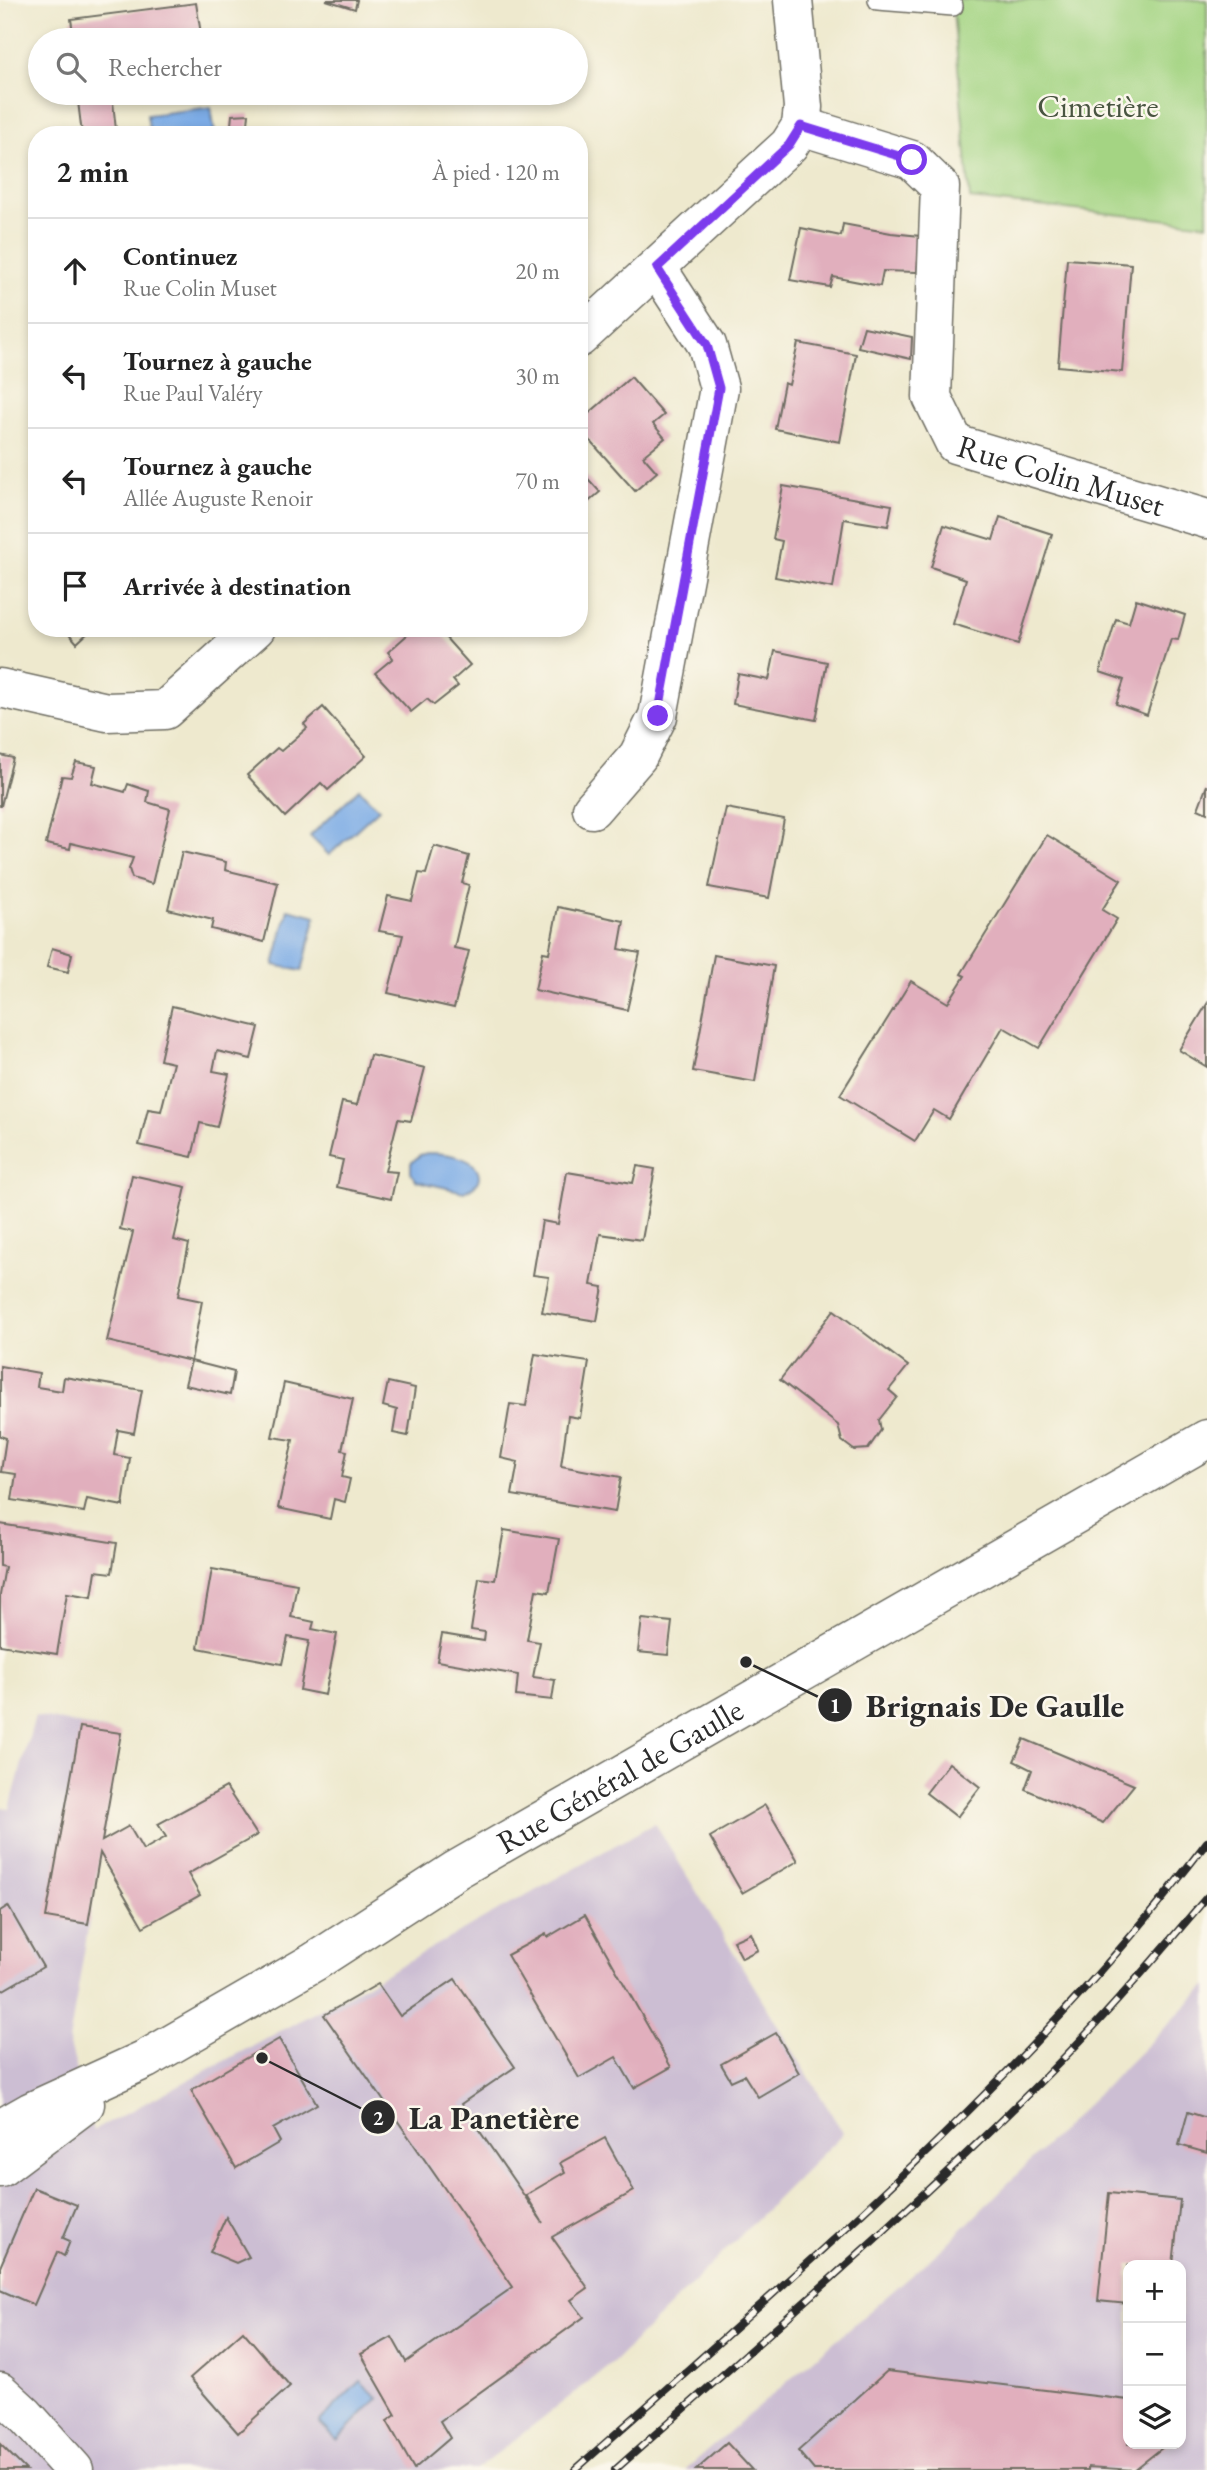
<!DOCTYPE html>
<html lang="fr">
<head>
<meta charset="utf-8">
<style>
  :root { --surface:#fff; --page:#f2f2f2; --text:#222; --muted:#767676; --line:#e0e0e0 }
  body { margin:0; font-family:"EB Garamond",serif; background:var(--page); color:var(--text) }
  .controls { position:absolute; right:21px; bottom:21px; display:grid; overflow:hidden; border-radius:14px; box-shadow:0 4px 10px #0003 }
  .controls button { width:63px; height:63px; display:grid; place-items:center; padding:0; border:0; border-bottom:2px solid var(--line); background:var(--surface); color:var(--text); font:35px sans-serif }
  .stop { position:absolute; width:21px; height:21px; margin:-16px; border:5px solid #7c3aed; border-radius:50%; background:#fff }
  .stop.end { background:#7c3aed; border-color:#fff; box-shadow:0 2px 7px #0008 }
  .list { margin:0; padding:0; list-style:none }
  h2 { display:flex; justify-content:space-between; align-items:center; height:91px; margin:0; padding:0 28px; font-size:30px }
  h2 small { font-size:23px; font-weight:400; color:var(--muted) }
  .list li { display:grid; grid-template-columns:46px 1fr auto; gap:21px; align-items:center; box-sizing:border-box; height:105px; padding:0 28px; border-top:2px solid var(--line) }
  .list b { display:block; font-size:26px; white-space:nowrap }
  .list p { margin:0; font-size:23px; white-space:nowrap; color:var(--muted) }
  .list em { font-size:23px; font-style:normal; color:var(--muted) }
  .icon { flex:none; width:38px; height:38px; fill:none; stroke:currentColor; stroke-width:2; stroke-linecap:round; stroke-linejoin:round }
  .map { position:relative; flex:none; width:1207px; height:2470px; overflow:hidden }
  .search { position:absolute; background:var(--surface); box-shadow:0 4px 10px #0003; left:28px; top:28px; width:560px; height:77px; display:flex; align-items:center; gap:18px; box-sizing:border-box; padding:0 24px; border-radius:38px; color:var(--muted); font-size:26px }
  .panel { position:absolute; background:var(--surface); box-shadow:0 4px 10px #0003; left:28px; top:126px; width:560px; height:511px; border-radius:28px }
  .map>svg:first-child { display:block }
  .industrial { fill:#ccbed3; fill-rule:evenodd }
  .green { fill:#a4d483; stroke:#688057; stroke-width:2 }
  .water { fill:#7babe5; stroke:#536b88; stroke-width:2 }
  .building { fill:#e1afbd }
  .lines { fill:none; stroke-linecap:round; stroke-linejoin:round }
  .service-casing { stroke:#6f6e64; stroke-width:22 }
  .minor-casing { stroke:#6f6e64; stroke-width:41 }
  .tertiary-casing { stroke:#6f6e64; stroke-width:41 }
  .secondary-casing { stroke:#6f6e64; stroke-width:41 }
  .service { stroke:#fff; stroke-width:19 }
  .minor { stroke:#fff; stroke-width:38 }
  .tertiary { stroke:#fff; stroke-width:38 }
  .secondary { stroke:#fff; stroke-width:38 }
  .rail-casing { stroke:#2b2b2b; stroke-width:8 }
  .rail { stroke:#fbf7ec; stroke-width:5; stroke-dasharray:16; stroke-linecap:butt }
  .route { stroke:#7c3aed; stroke-width:9 }
  .labels { text-anchor:middle; dominant-baseline:central; stroke-width:5; stroke-linejoin:round; paint-order:stroke }
  .park-label { font-size:32px; fill:#495541; stroke:#fbf7ec }
  .street-label { font-size:32px; fill:#2b2b2b; stroke:#fbf7ec }
  .leader { fill:none; stroke:#2b2b2b; stroke-width:2.5 }
  .callout-dot { fill:#2b2b2b; stroke:#fbf7ec; stroke-width:2.5 }
  .mark-label { font-size:21px; text-anchor:middle; font-weight:bold; fill:#fff }
  .callout-label { font-size:33px; text-anchor:middle; font-weight:bold; fill:#2b2b2b; stroke:#fbf7ec; stroke-width:5; stroke-linejoin:round; paint-order:stroke }
</style>
</head>
<body>
<div class="map">
<svg width="1207" height="2470" viewBox="0 0 1207 2470">
  <rect width="100%" height="100%" fill="#fbf7ec"/>
  <filter id="ink" filterUnits="userSpaceOnUse"><feTurbulence type="fractalNoise" baseFrequency=".0143" numOctaves="2"/><feDisplacementMap in="SourceGraphic" scale="14" xChannelSelector="R" yChannelSelector="G"/><feConvolveMatrix kernelMatrix="1 2 1 2 8 2 1 2 1" color-interpolation-filters="sRGB"/></filter>
  <filter id="wash" filterUnits="userSpaceOnUse"><feTurbulence type="fractalNoise" baseFrequency=".00686" numOctaves="4" result="noise"/><feDisplacementMap in="SourceGraphic" scale="28" xChannelSelector="R" yChannelSelector="G"/><feGaussianBlur stdDeviation="1.57" result="paint"/><feColorMatrix in="noise" values="0 0 0 0 0 0 0 0 0 0 0 0 0 0 0 0 0 1.4 0 .05"/><feComposite in="paint" operator="in"/></filter>
  <g filter="url(#wash)">
    <rect width="100%" height="100%" fill="#eee9ce"/>
    <!-- industrial -->
    <g class="industrial">
      <path d="M35 1716 121 1733 69 2041 93 2131 342 1998 655 1823 843 2133 613 2363 476 2470H0V1807L10 1808Z"/>
      <path d="M1207 1985V2470H685L944 2247ZM1128 2265H1181V2444H1128Z"/>
    </g>
    <!-- green -->
    <path class="green" d="M952 0H1207V224L970 199Z"/>
    <!-- water -->
    <g class="water">
      <path d="M211 107 215 135H150L147 115Z"/>
      <path d="M359 789 379 809 329 855 310 836Z"/>
      <path d="M288 909 316 916 302 971 274 965Z"/>
      <path d="M427 1153C441 1153 480 1156 479 1177 478 1185 471 1188 464 1192L417 1181 411 1173V1163L420 1155Z"/>
      <path d="M360 2381 378 2398 337 2440 319 2422Z"/>
    </g>
    <g id="blocks">
      <!-- building -->
      <g class="building">
        <path d="M326 0H357L355 9Z"/>
        <path d="M196 3 202 40H74L71 19Z"/>
        <path d="M77 93H112L116 130 82 134Z"/>
        <path d="M249 114 247 135H230L232 115Z"/>
        <path d="M843 224 891 233 920 236 917 272 883 271 880 286 833 277 830 287 790 280 801 228 841 236Z"/>
        <path d="M1067 259 1131 264 1122 372 1058 366Z"/>
        <path d="M864 327 912 337 911 359 858 347Z"/>
        <path d="M798 343 856 354 840 442 775 429 784 383 789 385Z"/>
        <path d="M631 377 664 415 653 424 665 438 643 456 657 472 635 491 579 428V422Z"/>
        <path d="M579 469 600 492 579 510Z"/>
        <path d="M783 486 892 505 888 526 844 519 833 588 775 577 782 541 773 539Z"/>
        <path d="M1000 517 1052 534 1018 644 953 624 966 579 931 567 944 525 993 540Z"/>
        <path d="M1136 599 1185 615 1178 640 1171 639 1147 715 1116 704 1124 680 1100 672 1116 619 1129 623Z"/>
        <path d="M64 628H93L77 643Z"/>
        <path d="M415 628H437L470 665 453 680 458 686 434 705 427 699 411 712 375 673 393 658 388 652Z"/>
        <path d="M775 651 827 662 816 720 733 704 738 674 769 680Z"/>
        <path d="M323 707 366 756 328 790 321 783 285 817 247 775 277 748 281 751 307 728 304 724Z"/>
        <path d="M0 755 13 758 1 806H0Z"/>
        <path d="M76 762 96 766 92 783 125 792 128 784 149 791 147 802 170 809 152 884 132 878 129 869 133 858 71 843 70 849 46 844 62 776 71 777Z"/>
        <path d="M1207 785V813L1198 809Z"/>
        <path d="M726 808 784 819 769 898 709 887Z"/>
        <path d="M1047 835 1121 880 1102 910 1117 919 1039 1048 1003 1027 949 1119 934 1110 915 1141 840 1095 911 981 948 1003 965 976 961 974Z"/>
        <path d="M434 846 469 856 462 883 469 885 454 948 469 951 454 1008 388 993 403 935 379 931 388 896 412 901 419 873 426 874Z"/>
        <path d="M182 852 226 862 225 870 278 883 264 942 211 929 213 920 168 909Z"/>
        <path d="M558 907 624 921 619 949 640 953 627 1010 535 990 543 952 549 953Z"/>
        <path d="M52 948 72 954 68 972 47 967Z"/>
        <path d="M714 955 774 966 755 1082 693 1071Z"/>
        <path d="M1207 1004V1067L1179 1050Z"/>
        <path d="M172 1006 259 1027 251 1059 217 1051 213 1071 229 1074 217 1127 200 1123 192 1157 139 1145 148 1109 161 1111 173 1063 160 1060Z"/>
        <path d="M370 1055 425 1068 411 1121 398 1119 385 1171 397 1172 391 1199 337 1187 343 1160 329 1157 342 1102 357 1105Z"/>
        <path d="M637 1166 655 1169 642 1240 600 1234 591 1285 603 1287 597 1321 542 1312 549 1277 533 1275 542 1221 558 1224 567 1172 633 1183Z"/>
        <path d="M132 1175 186 1187 174 1240 189 1244 178 1296 202 1301 191 1361 107 1341 133 1232 120 1229Z"/>
        <path d="M834 1310 908 1366 889 1390 897 1397 879 1420 881 1430 868 1449 854 1450 842 1441 838 1425 780 1380Z"/>
        <path d="M535 1354 589 1362 580 1418 568 1416 561 1466 621 1477 615 1512 512 1495 518 1462 501 1458 510 1404 526 1406Z"/>
        <path d="M191 1361 234 1372 230 1395 185 1385Z"/>
        <path d="M0 1366 39 1373 37 1387 62 1391 64 1377 142 1390 134 1433 118 1430 114 1455 130 1458 123 1506 87 1499 84 1512 12 1500 16 1474 1 1472 6 1438 0 1436Z"/>
        <path d="M388 1382 415 1388 408 1436 393 1433 397 1410 383 1406Z"/>
        <path d="M284 1383 353 1399 342 1450 347 1451 342 1477 350 1479 345 1502 334 1499 330 1519 278 1508 293 1440 272 1437Z"/>
        <path d="M0 1524 117 1543 112 1573 96 1571 92 1597 67 1593 57 1654 0 1645V1595L5 1567 0 1566Z"/>
        <path d="M504 1530 559 1539 549 1592 536 1590 527 1640 540 1642 533 1677 555 1680 552 1700 516 1696 518 1675 437 1661 442 1634 484 1641 485 1632 471 1630 479 1578 495 1580Z"/>
        <path d="M212 1569 297 1584 291 1617 314 1622 312 1629 337 1634 325 1695 300 1690 309 1641 288 1637 282 1664 198 1648Z"/>
        <path d="M642 1619 672 1622 668 1655 638 1652Z"/>
        <path d="M80 1727 121 1733 102 1841 129 1826 143 1850 166 1837 158 1824 226 1787 257 1835 188 1874 200 1895 143 1927 100 1853 88 1924 46 1917Z"/>
        <path d="M1024 1739 1134 1785 1103 1823 1025 1789 1032 1770 1014 1761Z"/>
        <path d="M949 1763 980 1787 957 1817 926 1793Z"/>
        <path d="M765 1805 798 1861 742 1893 710 1837Z"/>
        <path d="M8 1906 43 1967 0 1992V1911Z"/>
        <path d="M585 1915 671 2067 634 2088 616 2057 579 2078 507 1955 546 1934 548 1937Z"/>
        <path d="M751 1933 758 1950 742 1958 733 1941Z"/>
        <path d="M455 1979 515 2067 461 2104 543 2223 526 2195 565 2172 560 2163 605 2138 634 2191 552 2237 588 2288 571 2300 584 2317 440 2421 450 2438 414 2469 387 2421 396 2415 361 2354 392 2337 406 2362 513 2287 324 2015 378 1984 400 2016Z"/>
        <path d="M776 2033 799 2073 758 2097 744 2075 731 2081 721 2064Z"/>
        <path d="M279 2039 317 2104 273 2129 280 2142 236 2168 191 2090Z"/>
        <path d="M1188 2112 1207 2118V2153L1179 2145Z"/>
        <path d="M34 2188 77 2205 63 2238 70 2241 64 2256 57 2252 34 2305 0 2290V2267Z"/>
        <path d="M1109 2193 1180 2200 1173 2265H1128V2304L1098 2301Z"/>
        <path d="M226 2217 249 2257 236 2263 210 2252Z"/>
        <path d="M243 2331 290 2386 238 2433 190 2378Z"/>
        <path d="M887 2371 1128 2400V2444H1167L1134 2470 1088 2467V2470H814L798 2451Z"/>
        <path d="M727 2443 752 2470H696Z"/>
        <path d="M0 2444 26 2470H0Z"/>
      </g>
    </g>
  </g>
  <g filter="url(#ink)">
    <use href="#blocks" fill-opacity="0" stroke="#6f6e64" stroke-width="2"/>
    <g class="lines">
      <!-- service casing -->
      <g class="service-casing">
        <path id="service" d="M878 0 953 6"/>
      </g>
      <!-- minor casing -->
      <g class="minor-casing">
        <g id="minor">
          <path id="s1" d="M801 126 912 160 940 187 932 397 955 444 1207 519"/>
          <path d="M579 338 789 145 801 126 803 107 793 0"/>
          <path d="M0 688 107 712 165 710 256 628"/>
          <path d="M592 809 638 756 658 716 719 388 707 345 657 268"/>
        </g>
      </g>
      <!-- tertiary casing -->
      <g class="tertiary-casing">
        <path id="tertiary" d="M0 2392 24 2414 74 2470"/>
      </g>
      <!-- secondary casing -->
      <g class="secondary-casing">
        <g id="secondary">
          <path id="s2" d="M0 2129 30 2112 146 2059 314 1962 456 1870 1207 1439"/>
          <path d="M0 2168 85 2104"/>
        </g>
      </g>
      <!-- service -->
      <use href="#service" class="service"/>
      <!-- minor -->
      <use href="#minor" class="minor"/>
      <!-- tertiary -->
      <use href="#tertiary" class="tertiary"/>
      <!-- secondary -->
      <use href="#secondary" class="secondary"/>
      <!-- rail casing -->
      <g class="rail-casing">
        <g id="rail">
          <path d="M575 2470C797 2272 1026 2080 1207 1842"/>
          <path d="M615 2470C761 2340 910 2213 1048 2074 1104 2018 1155 1958 1207 1897"/>
        </g>
      </g>
      <!-- rail -->
      <use href="#rail" class="rail"/>
    </g>
  </g>
  <g class="lines" filter="url(#ink)">
    <!-- route -->
    <path class="route" d="M658 716 719 388 707 345 657 268 789 145 801 126 912 160"/>
  </g>
  <g class="labels">
    <!-- park labels -->
    <g class="park-label">
      <text x="1098" y="106">Cimetière</text>
    </g>
    <!-- street labels -->
    <g class="street-label">
      <text stroke="none"><textPath href="#s1" startOffset="528">Rue Colin Muset</textPath></text>
      <text stroke="none"><textPath href="#s2" startOffset="714">Rue Général de Gaulle</textPath></text>
    </g>
  </g>
  <!-- callouts -->
  <path class="leader" d="M746 1662L835 1705M262 2058L378 2117"/>
  <g class="callout-dot">
    <circle cx="746" cy="1662" r="7"/>
    <circle cx="262" cy="2058" r="7"/>
    <circle cx="835" cy="1705" r="18"/>
    <circle cx="378" cy="2117" r="18"/>
  </g>
  <g class="mark-label">
    <text x="835" y="1713">1</text>
    <text x="378" y="2125">2</text>
  </g>
  <g class="callout-label">
    <text x="995" y="1717">Brignais De Gaulle</text>
    <text x="494" y="2129">La Panetière</text>
  </g>
</svg>
<div class="controls">
<button>+</button>
<button>−</button>
<button><svg class="icon" aria-label="layers" viewBox="0 0 24 24"><path d="M12 4l9 5-9 5-9-5zM3 14l9 5 9-5"/></svg></button>
</div>
<div class="stop" style="left:912px;top:160px"></div>
<div class="stop end" style="left:658px;top:716px"></div>
<div class="search"><svg class="icon" aria-label="search" viewBox="0 0 24 24"><circle cx="10" cy="10" r="6"/><path d="M15 15l6 6"/></svg>Rechercher</div>
<section class="panel">
<h2>2 min<small>À pied · 120 m</small></h2>
<ul class="list">
<li><svg class="icon" aria-label="ahead" viewBox="0 0 24 24"><path d="M12 20V5M6 11l6-6 6 6"/></svg><div><b>Continuez</b><p>Rue Colin Muset</p></div><em>20 m</em></li>
<li><svg class="icon" aria-label="left" viewBox="0 0 24 24"><path d="M17 20v-9H6M10 6l-5 5 5 5"/></svg><div><b>Tournez à gauche</b><p>Rue Paul Valéry</p></div><em>30 m</em></li>
<li><svg class="icon" aria-label="left" viewBox="0 0 24 24"><path d="M17 20v-9H6M10 6l-5 5 5 5"/></svg><div><b>Tournez à gauche</b><p>Allée Auguste Renoir</p></div><em>70 m</em></li>
<li><svg class="icon" aria-label="arrive" viewBox="0 0 24 24"><path d="M6 21V4h12l-3 4 3 4H6"/></svg><div><b>Arrivée à destination</b></div></li>
</ul>
</section>
</div>
</body>
</html>
